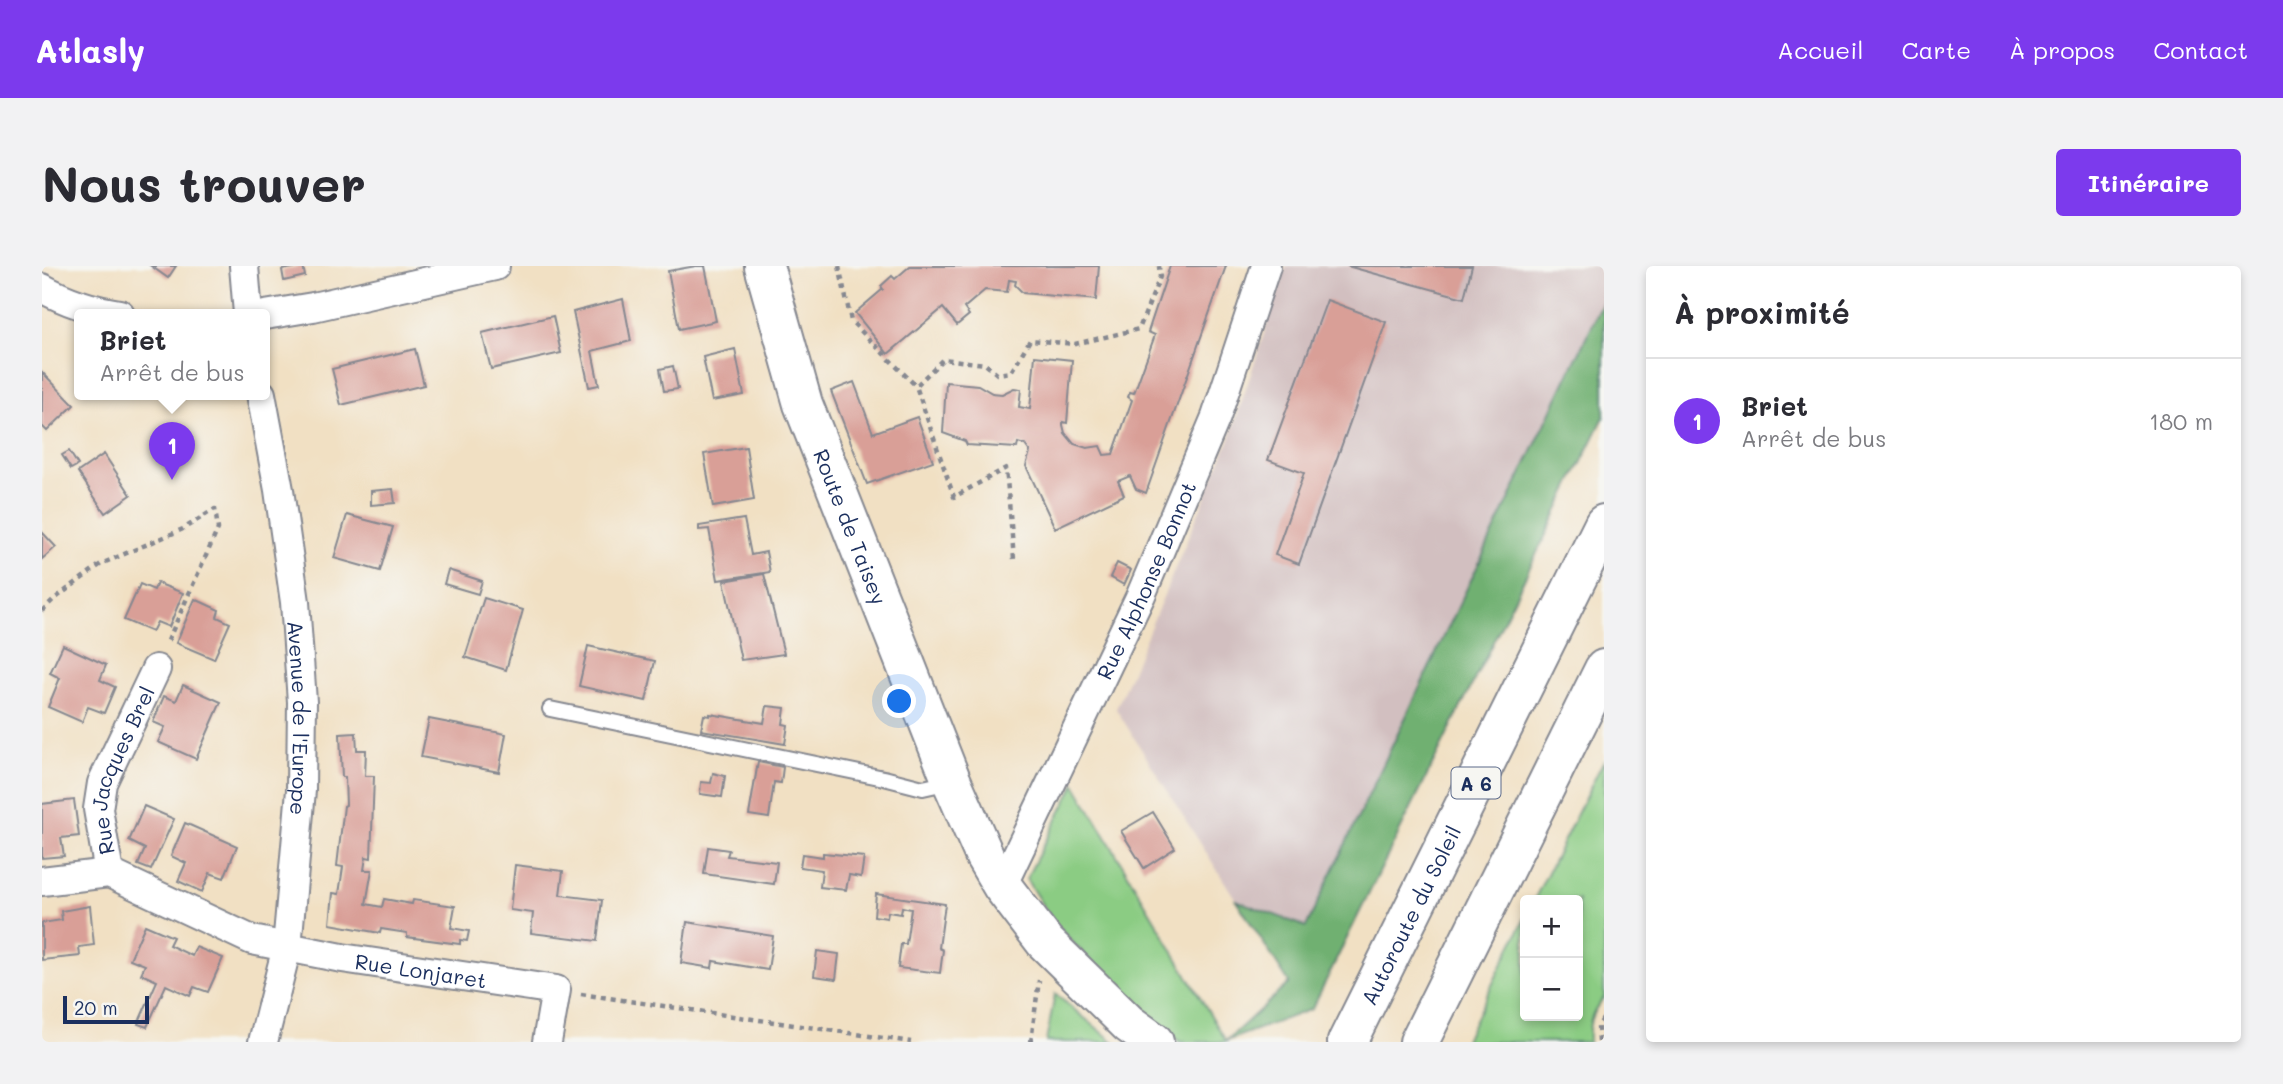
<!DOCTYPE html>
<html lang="fr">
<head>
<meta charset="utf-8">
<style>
  :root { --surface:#fff; --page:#f2f2f3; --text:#2b2b33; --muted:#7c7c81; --line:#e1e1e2; --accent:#7c3aed }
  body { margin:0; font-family:Mali,sans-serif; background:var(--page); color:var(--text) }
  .controls { position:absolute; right:21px; bottom:21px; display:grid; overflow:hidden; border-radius:7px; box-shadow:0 4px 10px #0003 }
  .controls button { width:63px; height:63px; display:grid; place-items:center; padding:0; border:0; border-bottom:2px solid var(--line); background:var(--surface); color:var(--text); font:35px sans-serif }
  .scale { position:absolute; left:21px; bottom:18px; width:86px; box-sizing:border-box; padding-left:7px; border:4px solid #1b2f5e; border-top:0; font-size:19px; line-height:24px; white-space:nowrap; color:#1b2f5e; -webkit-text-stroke:5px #f6f6f2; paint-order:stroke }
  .you { position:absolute; left:858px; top:436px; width:24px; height:24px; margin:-18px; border:5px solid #fff; border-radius:50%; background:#1a73e8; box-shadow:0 0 0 10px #1a73e833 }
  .badge { display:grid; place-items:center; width:46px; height:46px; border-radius:50%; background:var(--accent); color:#fff; font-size:23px; font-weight:700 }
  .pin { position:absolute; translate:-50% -58px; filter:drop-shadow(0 2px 4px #0008) }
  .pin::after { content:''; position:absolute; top:37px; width:24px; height:21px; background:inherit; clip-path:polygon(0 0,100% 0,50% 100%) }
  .popup { position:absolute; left:32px; top:43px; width:196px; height:91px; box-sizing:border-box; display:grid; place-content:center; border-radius:7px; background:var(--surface); filter:drop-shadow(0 2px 5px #0005); font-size:23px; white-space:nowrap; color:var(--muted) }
  .popup b { font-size:26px; color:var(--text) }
  .popup::after { content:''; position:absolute; left:50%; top:100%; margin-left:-14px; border:14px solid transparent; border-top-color:var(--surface) }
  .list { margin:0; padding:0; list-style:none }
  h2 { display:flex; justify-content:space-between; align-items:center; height:91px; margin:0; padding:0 28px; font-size:30px }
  h2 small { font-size:23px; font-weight:400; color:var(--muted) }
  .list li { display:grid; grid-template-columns:46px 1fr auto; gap:21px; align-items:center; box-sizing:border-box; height:126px; padding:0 28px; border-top:2px solid var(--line) }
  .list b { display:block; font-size:26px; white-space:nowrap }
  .list p { margin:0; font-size:23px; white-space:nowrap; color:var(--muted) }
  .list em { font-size:23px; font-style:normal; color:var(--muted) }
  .map { position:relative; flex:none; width:1562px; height:776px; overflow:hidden; border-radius:7px }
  header { display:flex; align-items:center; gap:42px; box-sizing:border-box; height:98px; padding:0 35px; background:var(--accent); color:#fff }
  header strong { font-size:33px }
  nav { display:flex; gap:38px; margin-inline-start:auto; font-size:24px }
  .intro { display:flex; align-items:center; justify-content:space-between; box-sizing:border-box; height:168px; padding:0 42px }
  h1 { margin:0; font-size:49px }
  .button { padding:18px 32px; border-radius:7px; background:var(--accent); color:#fff; font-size:24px; font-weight:700 }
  main { display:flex; gap:42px; padding:0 42px }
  aside { flex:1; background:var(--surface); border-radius:7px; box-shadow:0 4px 10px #0003 }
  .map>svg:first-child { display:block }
  .industrial { fill:#d2bfc0 }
  .green { fill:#8bcc83; stroke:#537e70; stroke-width:2 }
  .forest { fill:#70b071; stroke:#467068; stroke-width:2 }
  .building { fill:#d99f97 }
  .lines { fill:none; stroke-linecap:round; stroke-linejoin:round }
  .lane-casing { stroke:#868890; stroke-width:18 }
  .street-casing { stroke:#868890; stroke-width:32 }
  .secondary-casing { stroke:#868890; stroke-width:42 }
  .highway-casing { stroke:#868890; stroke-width:42 }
  .path { stroke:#868890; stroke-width:4.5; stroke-dasharray:5 5; stroke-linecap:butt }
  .lane { stroke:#fff; stroke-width:14 }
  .street { stroke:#fff; stroke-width:28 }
  .secondary { stroke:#fff; stroke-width:38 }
  .highway { stroke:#fff; stroke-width:38 }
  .labels { text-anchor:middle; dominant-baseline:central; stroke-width:7; stroke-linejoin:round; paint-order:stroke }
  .shield { fill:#f6f6f2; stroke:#5d6b8a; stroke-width:2 }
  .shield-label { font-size:19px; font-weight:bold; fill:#1b2f5e }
  .street-label { font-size:21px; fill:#1b2f5e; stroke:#f6f6f2 }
</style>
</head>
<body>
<header>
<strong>Atlasly</strong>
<nav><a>Accueil</a><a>Carte</a><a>À propos</a><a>Contact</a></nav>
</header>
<div class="intro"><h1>Nous trouver</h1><a class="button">Itinéraire</a></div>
<main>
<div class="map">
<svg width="1562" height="776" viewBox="0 0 1562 776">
  <rect width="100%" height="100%" fill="#f6f6f2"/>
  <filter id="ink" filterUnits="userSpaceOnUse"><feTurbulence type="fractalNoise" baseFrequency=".0143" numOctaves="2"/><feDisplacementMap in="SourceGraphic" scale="14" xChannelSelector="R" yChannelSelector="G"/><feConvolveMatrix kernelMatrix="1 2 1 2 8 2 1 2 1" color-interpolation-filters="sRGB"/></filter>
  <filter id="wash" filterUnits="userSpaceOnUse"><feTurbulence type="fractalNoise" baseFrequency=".00686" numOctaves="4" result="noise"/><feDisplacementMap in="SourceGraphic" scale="28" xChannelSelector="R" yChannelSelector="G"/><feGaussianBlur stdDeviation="1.57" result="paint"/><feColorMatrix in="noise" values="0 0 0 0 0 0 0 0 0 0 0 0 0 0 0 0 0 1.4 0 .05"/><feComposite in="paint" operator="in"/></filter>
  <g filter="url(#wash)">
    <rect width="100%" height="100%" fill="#f1e0c3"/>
    <!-- industrial -->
    <path class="industrial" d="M1244 0H1562V34L1264 662 1194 634 1074 443 1188 172Z"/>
    <!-- green -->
    <g class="green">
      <path d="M1562 494V732C1549 746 1546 757 1547 776H1422L1483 652V750H1536V634H1492Z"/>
      <path d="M1033 518 1184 775V776H1139L1113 762 1011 656 984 613Z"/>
      <path d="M1013 728 1072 776H1004Z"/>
    </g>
    <!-- forest -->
    <path class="forest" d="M1562 34V151L1270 743 1184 775 1247 717 1194 634 1264 661Z"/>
    <g id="blocks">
      <!-- building -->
      <g class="building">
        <path d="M109 0H134L126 12Z"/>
        <path d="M261 0 263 10 242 15 240 4Z"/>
        <path d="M654 0H663L674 55 637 63 626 5Z"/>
        <path d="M868 0H1057L1054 34 981 27 973 19 974 15 967 14 965 26 943 24 922 42 927 49 915 59 901 42 846 88 813 47 841 23 839 20 850 10 853 13Z"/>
        <path d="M1128 0H1184L1104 227 1094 223 1088 210 1076 215 1082 229 1013 262 984 200 988 186 983 179 976 177 975 182 925 179 923 175 901 167 904 116 936 119 950 127 960 128 972 122 979 123 977 141 988 143 993 90 1030 94 1025 157 1021 156V159L1023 167 1032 178 1045 182 1058 180 1062 189 1071 188 1090 134 1086 131 1088 126 1092 127 1113 69 1106 66Z"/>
        <path d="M1305 0H1430L1422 32Z"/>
        <path d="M581 33 589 75 550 85 557 119 547 121 531 46Z"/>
        <path d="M1285 34 1344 56 1257 298 1233 289 1262 207 1226 194Z"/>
        <path d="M511 50 519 87 449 103 440 67Z"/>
        <path d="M373 83 382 119 299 139 290 103Z"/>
        <path d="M693 83 702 129 670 135 661 91Z"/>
        <path d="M631 100 636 123 622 125 618 103Z"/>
        <path d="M0 106 32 139 5 165 0 160Z"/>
        <path d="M812 116 831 167 875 151 891 195 825 218 789 125Z"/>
        <path d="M704 181 712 234 671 241 662 188Z"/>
        <path d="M27 185 36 199 29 203 20 189Z"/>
        <path d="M62 188 89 229 63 247 36 206Z"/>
        <path d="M351 223 353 237 329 239V225Z"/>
        <path d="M305 249 351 261 338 305 292 292Z"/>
        <path d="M702 253 709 289 724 286 728 306 676 314 667 263 657 264V260Z"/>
        <path d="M0 266 14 281 0 293Z"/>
        <path d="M1075 297 1089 304 1082 319 1068 311Z"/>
        <path d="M406 304 440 315 436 328 402 318Z"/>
        <path d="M722 308 742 388 699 394 682 315Z"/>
        <path d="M115 317 141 327 127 361 115 356 110 366 82 354 98 318 112 324Z"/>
        <path d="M442 332 481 344 464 404 423 391Z"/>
        <path d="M153 333 177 344 175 351 188 357 172 393 134 377Z"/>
        <path d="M21 379 64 399 58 414 73 421 62 447 46 441 40 456 6 441 18 412 8 407Z"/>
        <path d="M546 380 613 395 604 435 537 420Z"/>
        <path d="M141 419 179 436 154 493 116 476 123 461 111 456 122 430 134 435Z"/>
        <path d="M725 440 743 442 741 458 746 459 743 478 659 464 662 449 668 450V448L722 457Z"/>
        <path d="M387 453 464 468 457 506 379 491Z"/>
        <path d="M314 467 315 484H324L323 510H332L329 592 324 591 322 604H330L324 638 340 641 342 633 370 638 371 634 413 640 409 662 427 665 425 675 418 674V678L365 671V667L339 663 338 667 288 658 291 627 297 628 301 601 295 600 302 540 304 539 303 511H300L298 468Z"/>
        <path d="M716 496 741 501 739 517 732 516 727 552 707 549Z"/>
        <path d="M671 507 683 510 680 531 658 528 659 516 669 517Z"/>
        <path d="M32 534 37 570 19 572 22 590 0 592V538Z"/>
        <path d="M102 540 132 553 109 604 96 599 103 583 87 575Z"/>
        <path d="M1111 546 1133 582 1102 602 1079 565Z"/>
        <path d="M143 557 195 580 182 612 168 607 160 626 136 615 144 597 129 590Z"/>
        <path d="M666 581 687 584 685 590 735 596 732 618 662 608Z"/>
        <path d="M781 587 822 591 819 611 807 609 804 624 778 621 780 604 758 601 760 588 781 591Z"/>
        <path d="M473 599 521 605 518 629 560 634 555 675 489 667 491 647 468 644Z"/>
        <path d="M834 628 903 638 897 682 901 684 898 707 856 702 859 678H864L869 643 860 641 859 648 846 646 845 652 832 650Z"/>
        <path d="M48 640 52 679 37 681 38 690 0 694V657L20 654 19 645Z"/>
        <path d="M645 656 731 670 726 704 671 695 670 702 639 697Z"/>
        <path d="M103 659 131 671 127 679 150 690 154 681 181 692 166 726 152 721 148 730 124 719 105 761 96 758 115 715 99 708 103 699 88 693Z"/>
        <path d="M775 685 797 688 794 713 772 710Z"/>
      </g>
    </g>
  </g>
  <g filter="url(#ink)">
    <use href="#blocks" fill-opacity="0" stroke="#868890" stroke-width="2"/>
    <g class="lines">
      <!-- lane casing -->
      <g class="lane-casing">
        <path id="lane" d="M508 443 842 512 881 522 908 516"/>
      </g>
      <!-- street casing -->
      <g class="street-casing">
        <g id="street">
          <path d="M202 0 206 48"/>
          <path d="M0 22C25 36 49 44 78 48"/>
          <path d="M223 49 271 41 453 0"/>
          <path id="s1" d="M219 128 237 224 253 336 260 436 259 524 245 681 221 776"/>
          <path id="s2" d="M67 607 56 543 60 517 114 403"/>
          <path id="s3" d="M0 615 67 607 210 674 300 692 514 724 505 776"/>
          <path id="s4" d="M960 620 1099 329 1174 151 1224 0"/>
        </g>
      </g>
      <!-- secondary casing -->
      <g class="secondary-casing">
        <g id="secondary">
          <path id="s5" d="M722 0 761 138 910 516 943 591 960 620 1003 676 1087 758 1112 776"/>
        </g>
      </g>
      <!-- highway casing -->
      <g class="highway-casing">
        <g id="highway">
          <path id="s6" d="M1305 776 1562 258"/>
          <path d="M1377 776 1562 403"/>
        </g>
      </g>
      <!-- path -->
      <g class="path">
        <path d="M797 0 809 55 874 120"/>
        <path d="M972 293 964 202 912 231 874 120 901 93 943 98 955 108 969 106 988 74 1033 78 1097 63 1118 11 1117 0"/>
        <path d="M0 345 11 334 59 298 141 263 173 243 176 263 124 379"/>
        <path d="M539 728 869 776"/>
        <path d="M989 776 997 714"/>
        <path d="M1557 776 1556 761 1562 751"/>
      </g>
      <!-- lane -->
      <use href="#lane" class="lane"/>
      <!-- street -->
      <use href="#street" class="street"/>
      <!-- secondary -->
      <use href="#secondary" class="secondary"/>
      <!-- highway -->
      <use href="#highway" class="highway"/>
    </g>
  </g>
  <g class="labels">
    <!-- shield labels -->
    <rect class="shield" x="1409.5" y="501.5" width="49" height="31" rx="5"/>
    <g class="shield-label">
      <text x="1434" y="517">A 6</text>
    </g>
    <!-- street labels -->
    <g class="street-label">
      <text stroke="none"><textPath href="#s5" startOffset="275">Route de Taisey</textPath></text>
      <text stroke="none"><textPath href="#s4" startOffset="338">Rue Alphonse Bonnot</textPath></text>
      <text stroke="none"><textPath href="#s1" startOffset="327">Avenue de l'Europe</textPath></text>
      <text stroke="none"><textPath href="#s2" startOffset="108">Rue Jacques Brel</textPath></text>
      <text stroke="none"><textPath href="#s6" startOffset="142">Autoroute du Soleil</textPath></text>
      <text stroke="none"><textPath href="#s3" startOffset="397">Rue Lonjaret</textPath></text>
    </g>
  </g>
</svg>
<div class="controls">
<button>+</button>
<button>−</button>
</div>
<div class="scale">20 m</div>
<div class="you"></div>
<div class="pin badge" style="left:130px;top:214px">1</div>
<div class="popup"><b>Briet</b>Arrêt de bus</div>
</div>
<aside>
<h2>À proximité<small></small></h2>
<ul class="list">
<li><span class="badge">1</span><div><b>Briet</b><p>Arrêt de bus</p></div><em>180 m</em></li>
</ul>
</aside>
</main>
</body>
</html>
